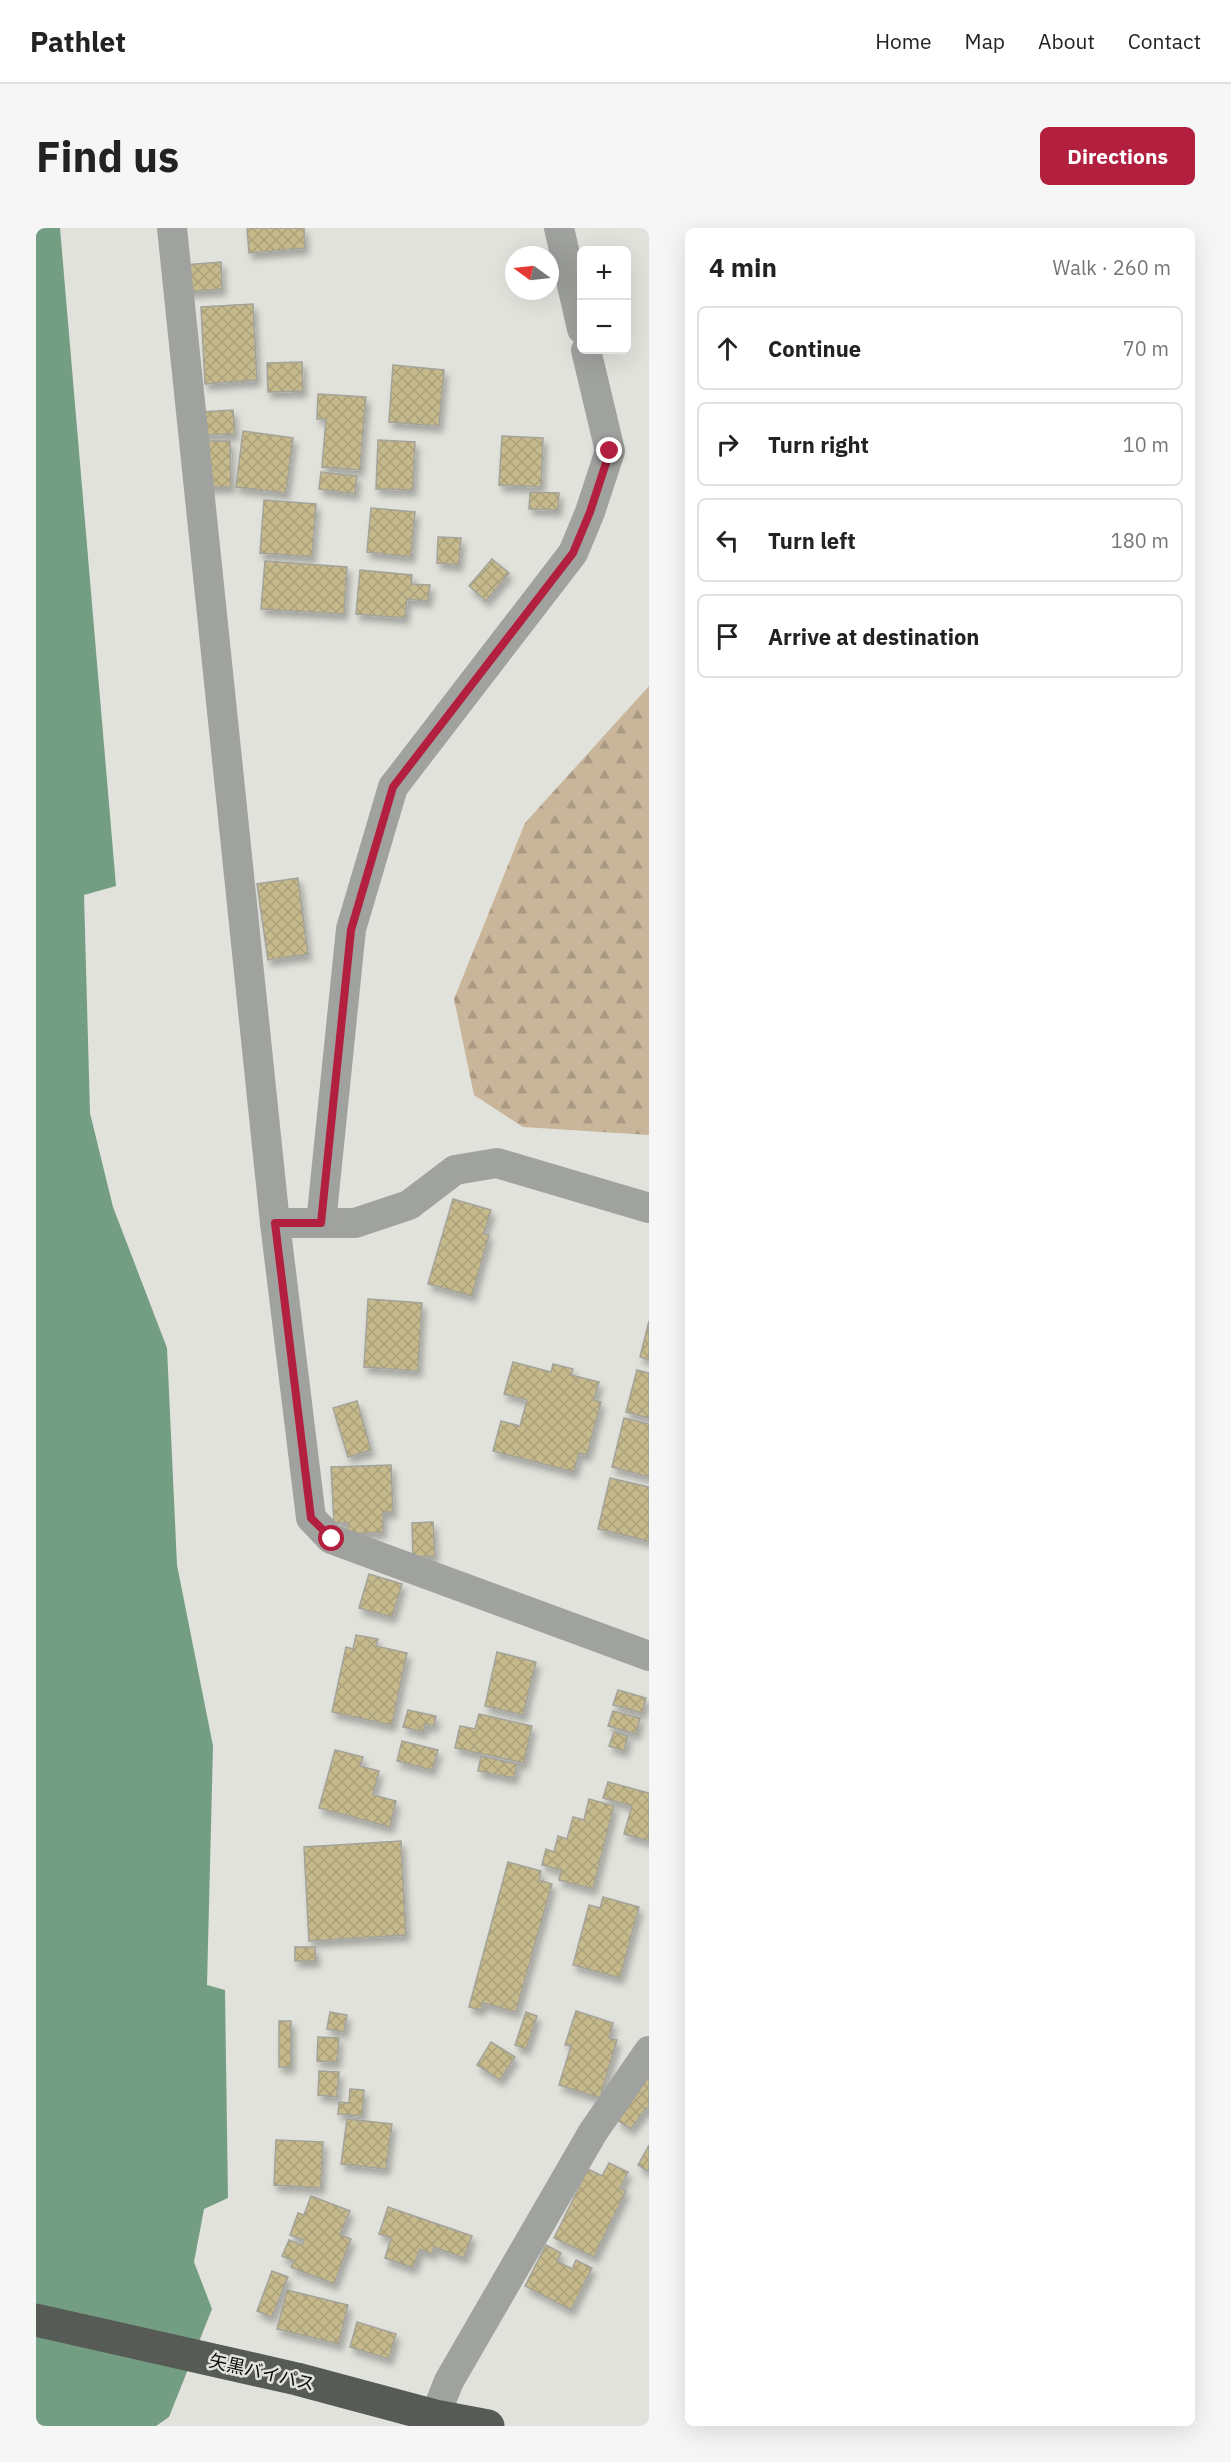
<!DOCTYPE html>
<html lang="en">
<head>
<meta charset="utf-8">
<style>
  :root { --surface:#fff; --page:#f6f6f6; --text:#222; --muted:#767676; --line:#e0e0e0; --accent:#b3203f }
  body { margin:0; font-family:"IBM Plex Sans","Noto Sans JP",sans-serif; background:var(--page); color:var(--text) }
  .controls { position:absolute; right:18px; top:18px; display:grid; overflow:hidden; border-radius:9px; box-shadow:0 6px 24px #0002 }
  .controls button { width:54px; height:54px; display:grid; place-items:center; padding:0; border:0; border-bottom:2px solid var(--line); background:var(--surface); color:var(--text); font:30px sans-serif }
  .compass { position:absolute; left:469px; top:18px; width:54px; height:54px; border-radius:50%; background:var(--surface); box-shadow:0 6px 24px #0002; rotate:285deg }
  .stop { position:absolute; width:18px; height:18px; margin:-14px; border:4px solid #b3203f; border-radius:50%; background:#fff }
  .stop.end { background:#b3203f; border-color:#fff; box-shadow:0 2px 6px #0008 }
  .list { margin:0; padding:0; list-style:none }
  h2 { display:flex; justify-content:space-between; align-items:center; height:78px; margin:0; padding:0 24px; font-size:26px }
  h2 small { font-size:20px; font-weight:400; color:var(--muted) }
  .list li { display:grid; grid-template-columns:39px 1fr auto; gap:18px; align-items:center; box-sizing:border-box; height:84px; margin:0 12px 12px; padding:0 12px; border:2px solid var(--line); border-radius:9px }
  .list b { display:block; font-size:22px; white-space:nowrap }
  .list em { font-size:20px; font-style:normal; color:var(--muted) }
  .icon { flex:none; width:33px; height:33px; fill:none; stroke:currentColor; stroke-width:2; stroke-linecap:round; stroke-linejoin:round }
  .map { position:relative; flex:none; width:613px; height:2198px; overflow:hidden; border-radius:9px }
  header { display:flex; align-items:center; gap:36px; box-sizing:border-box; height:84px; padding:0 30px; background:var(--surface); border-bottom:2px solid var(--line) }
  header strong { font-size:28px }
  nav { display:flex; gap:33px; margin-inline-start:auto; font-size:21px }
  .intro { display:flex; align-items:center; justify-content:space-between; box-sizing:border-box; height:144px; padding:0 36px }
  h1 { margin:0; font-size:42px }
  .button { padding:15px 27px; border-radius:9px; background:var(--accent); color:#fff; font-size:21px; font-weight:700 }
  main { display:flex; gap:36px; padding:0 36px }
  aside { flex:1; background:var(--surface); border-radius:9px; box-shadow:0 6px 24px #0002 }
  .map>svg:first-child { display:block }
  .forest { fill:url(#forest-firs) }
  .water { fill:#749e83 }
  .building { fill:url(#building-cross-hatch); stroke:#a3a29b; stroke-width:1.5; filter:url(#shadow) }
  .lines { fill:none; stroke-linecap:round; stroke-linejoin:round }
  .minor { stroke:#a0a29f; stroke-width:30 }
  .highway { stroke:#575b55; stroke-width:33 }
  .route { stroke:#b3203f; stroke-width:8 }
  .labels { text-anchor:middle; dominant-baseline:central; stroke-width:5; stroke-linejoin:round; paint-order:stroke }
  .street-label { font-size:18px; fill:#0c0d0a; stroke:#e1e2db }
</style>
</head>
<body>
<header>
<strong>Pathlet</strong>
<nav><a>Home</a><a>Map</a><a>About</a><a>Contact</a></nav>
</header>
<div class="intro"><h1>Find us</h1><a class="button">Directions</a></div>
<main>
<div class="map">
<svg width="613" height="2198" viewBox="0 0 613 2198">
  <defs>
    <pattern id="forest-firs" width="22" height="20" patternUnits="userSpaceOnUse" patternTransform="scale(1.5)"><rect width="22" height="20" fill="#c8b59a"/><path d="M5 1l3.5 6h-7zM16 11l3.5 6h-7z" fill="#ab9a83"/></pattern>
    <pattern id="building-cross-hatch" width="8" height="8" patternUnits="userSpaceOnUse" patternTransform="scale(1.5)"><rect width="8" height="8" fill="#c6ba8d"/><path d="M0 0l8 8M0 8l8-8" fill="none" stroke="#a99f78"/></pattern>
    <filter id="shadow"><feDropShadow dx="3.5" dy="6" stdDeviation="3" flood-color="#0004"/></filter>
  </defs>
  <rect width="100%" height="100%" fill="#e1e2db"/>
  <!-- forest -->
  <path class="forest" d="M613 458V907L487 899 438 867 418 771 489 595Z"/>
  <!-- water -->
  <path class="water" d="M0 0H24L80 658 48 667 54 885 77 979 131 1120 141 1337 177 1518 171 1757 189 1762 192 1970 168 1981 158 2034 176 2081 133 2189 120 2198H0Z"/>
  <!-- building -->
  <g class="building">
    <path d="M211 0H268L269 20 213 25Z"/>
    <path d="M185 34 186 61 149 64 148 37Z"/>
    <path d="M217 76 221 152 169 156 165 79Z"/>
    <path d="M266 134 267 163 232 164 231 135Z"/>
    <path d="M357 137 408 142 403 198 353 194Z"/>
    <path d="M282 166 330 169 324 242 286 239 290 191H281Z"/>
    <path d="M197 182 199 206 165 207 164 184Z"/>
    <path d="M207 203 257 210 250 265 200 259Z"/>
    <path d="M466 208 507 210 505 259 463 257Z"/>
    <path d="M342 212 379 214 377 262 340 261Z"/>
    <path d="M167 213H194L195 259H167Z"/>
    <path d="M285 244 321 248 319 266 283 261Z"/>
    <path d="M494 264 523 265 522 282 493 281Z"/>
    <path d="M228 272 280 276 276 329 224 325Z"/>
    <path d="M335 280 379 284 375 329 331 324Z"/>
    <path d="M402 309 425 310 423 337 401 335Z"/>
    <path d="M456 331 473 345 450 373 433 358Z"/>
    <path d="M229 333 311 339 308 386 225 381Z"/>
    <path d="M324 342 376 347 375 356 394 357 392 373 371 371 369 390 320 386Z"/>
    <path d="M262 650 272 726 232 732 221 656Z"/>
    <path d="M417 971 455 982 448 1006 453 1007 436 1068 392 1056Z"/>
    <path d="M332 1071 386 1075 382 1143 328 1139Z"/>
    <path d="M613 1093V1132L604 1129Z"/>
    <path d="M477 1134 515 1144 517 1136 537 1141 535 1147 563 1154 558 1172 565 1174 551 1227 543 1225 538 1244 457 1223 465 1193 484 1198 491 1172 468 1166Z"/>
    <path d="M601 1142 613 1145V1190L590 1184Z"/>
    <path d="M321 1173 335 1222 312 1229 297 1180Z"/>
    <path d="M588 1190 613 1196V1249L576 1239Z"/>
    <path d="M355 1237 357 1284H347V1304L312 1306V1295H298L295 1239Z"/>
    <path d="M574 1250 613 1259V1313L562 1301Z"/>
    <path d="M397 1294 399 1328 377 1329 376 1295Z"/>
    <path d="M333 1346 366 1356 356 1389 323 1380Z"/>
    <path d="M320 1407 342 1411 340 1418 371 1425 356 1497 296 1484 310 1419 317 1421Z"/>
    <path d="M461 1424 500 1434 487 1487 449 1478Z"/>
    <path d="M582 1462 610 1470 606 1485 577 1477Z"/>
    <path d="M372 1482 400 1488 398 1498 389 1496 387 1504 367 1499Z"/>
    <path d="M577 1483 604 1490 600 1506 572 1498Z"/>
    <path d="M443 1486 496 1498 488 1535 419 1520 424 1498 439 1501Z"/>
    <path d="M578 1504 592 1508 588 1523 573 1518Z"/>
    <path d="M366 1513 402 1522 396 1542 361 1533Z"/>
    <path d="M299 1522 327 1529 324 1538 343 1543 337 1567 360 1573 354 1599 283 1580Z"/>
    <path d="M445 1528 481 1536 478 1550 442 1543Z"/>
    <path d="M572 1554 613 1565V1613L588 1606 596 1578 567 1570Z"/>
    <path d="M553 1571 578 1578 557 1661 523 1652 525 1642 506 1637 510 1621 518 1624 522 1608 531 1611 537 1589 548 1592Z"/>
    <path d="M365 1613 370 1707 273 1713 268 1619Z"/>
    <path d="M472 1634 505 1643 503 1652 516 1656 480 1784 447 1775 445 1782 433 1779Z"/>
    <path d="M567 1669 603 1679 584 1750 537 1737 553 1677 564 1680Z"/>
    <path d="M259 1719H279L280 1733H259Z"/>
    <path d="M540 1783 577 1795 573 1810 581 1812 564 1870 523 1857 535 1818 529 1817Z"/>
    <path d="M294 1784 311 1787 308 1804 291 1801Z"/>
    <path d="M490 1784 501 1788 490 1821 479 1817Z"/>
    <rect x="243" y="1793" width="12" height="46"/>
    <path d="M282 1809 303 1810 301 1834 281 1833Z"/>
    <path d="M455 1814 479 1829 464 1852 441 1837Z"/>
    <path d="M283 1843 303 1844 301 1869 282 1867Z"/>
    <path d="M613 1848V1883L610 1880 595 1901 581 1892Z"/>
    <path d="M314 1861 328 1862 326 1888 302 1886 303 1874 313 1875Z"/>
    <path d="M311 1891 356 1896 350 1941 305 1936Z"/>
    <path d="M240 1912 287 1914 285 1960 238 1957Z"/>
    <path d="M613 1917V1944L602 1937Z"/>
    <path d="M573 1935 592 1944 584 1960 590 1963 558 2029 518 2010 552 1941 566 1948Z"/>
    <path d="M275 1968 314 1983 304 2007 315 2011 298 2056 255 2039 258 2033 246 2028 253 2012 266 2017 268 2012 254 2007 262 1985 268 1987Z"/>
    <path d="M352 1979 436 2008 428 2030 398 2019 396 2026 384 2021 377 2040 349 2030 355 2010 343 2006Z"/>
    <path d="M510 2017 525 2025 521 2033 536 2041 540 2032 556 2040 535 2082 489 2058Z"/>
    <path d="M236 2043 252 2049 236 2089 221 2083Z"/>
    <path d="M251 2062 312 2077 303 2116 241 2101Z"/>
    <path d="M321 2094 360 2106 353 2131 314 2119Z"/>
  </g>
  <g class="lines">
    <!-- minor -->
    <g class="minor">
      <path d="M136 0 239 995 275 1290 295 1311 613 1428"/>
      <path d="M523 0 546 101"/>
      <path d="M239 995H319L373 977 419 942 461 935 613 980"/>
      <path d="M285 995 315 701 357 559 537 325 554 284 574 223 550 122"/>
      <path d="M399 2188 413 2153 557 1904 613 1823"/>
    </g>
    <!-- highway -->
    <path class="highway" d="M0 2092 261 2151 399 2188 452 2198"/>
  </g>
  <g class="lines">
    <!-- route -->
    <path class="route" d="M296 1311 275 1290 239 995H285L315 702 357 559 537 325 554 284 574 223"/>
  </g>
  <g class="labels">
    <!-- street labels -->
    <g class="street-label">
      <text transform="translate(226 2144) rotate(13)">矢黒バイパス</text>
    </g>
  </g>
</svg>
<div class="controls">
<button>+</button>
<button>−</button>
</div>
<svg class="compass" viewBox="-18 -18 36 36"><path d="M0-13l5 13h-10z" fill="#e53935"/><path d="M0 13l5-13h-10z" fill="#767676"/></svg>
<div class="stop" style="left:296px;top:1311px"></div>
<div class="stop end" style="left:574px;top:223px"></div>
</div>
<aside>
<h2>4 min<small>Walk · 260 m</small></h2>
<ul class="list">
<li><svg class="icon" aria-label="ahead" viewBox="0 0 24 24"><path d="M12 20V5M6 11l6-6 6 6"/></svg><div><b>Continue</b></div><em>70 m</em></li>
<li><svg class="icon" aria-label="right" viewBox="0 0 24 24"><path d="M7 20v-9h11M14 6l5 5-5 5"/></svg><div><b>Turn right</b></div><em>10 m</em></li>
<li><svg class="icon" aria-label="left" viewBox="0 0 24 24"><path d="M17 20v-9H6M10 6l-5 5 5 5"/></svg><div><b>Turn left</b></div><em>180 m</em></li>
<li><svg class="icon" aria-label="arrive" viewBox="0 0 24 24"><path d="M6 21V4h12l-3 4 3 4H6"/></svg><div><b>Arrive at destination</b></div></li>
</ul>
</aside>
</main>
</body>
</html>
